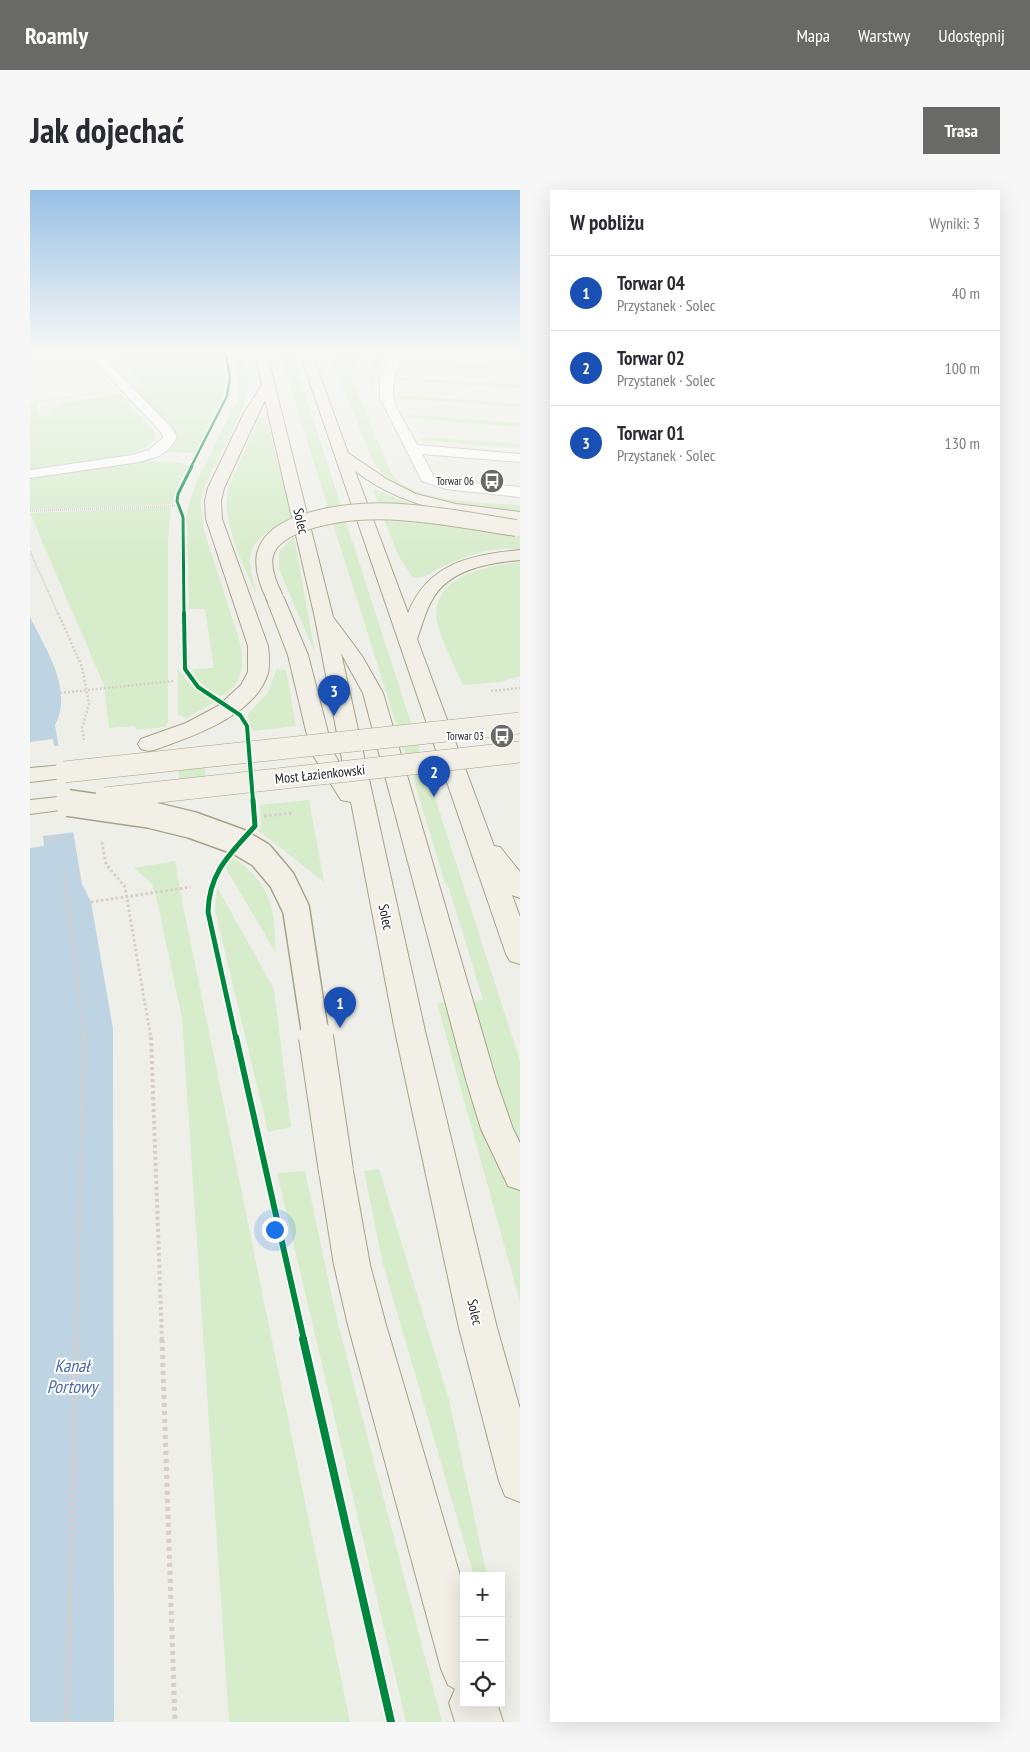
<!DOCTYPE html>
<html lang="pl">
<head>
<meta charset="utf-8">
<style>
  :root { --surface:#fff; --page:#f7f7f7; --text:#2b2b33; --muted:#7c7c81; --line:#e1e1e2; --accent:#696967 }
  body { margin:0; font-family:"PT Sans Narrow",sans-serif; background:var(--page); color:var(--text) }
  .controls { position:absolute; right:15px; bottom:15px; display:grid; overflow:hidden; border-radius:0px; box-shadow:0 5px 20px #0002 }
  .controls button { width:45px; height:45px; display:grid; place-items:center; padding:0; border:0; border-bottom:1px solid var(--line); background:var(--surface); color:var(--text); font:25px sans-serif }
  .you { position:absolute; left:244px; top:1039px; width:18px; height:18px; margin:-12px; border:4px solid #fff; border-radius:50%; background:#1a73e8; box-shadow:0 0 0 8px #1a73e833 }
  .badge { display:grid; place-items:center; width:32px; height:32px; border-radius:50%; background:var(--accent); color:#fff; font-size:16px; font-weight:700 }
  .pin { position:absolute; translate:-50% -41px; filter:drop-shadow(0 1px 2px #0008) }
  .pin::after { content:''; position:absolute; top:26px; width:18px; height:15px; background:inherit; clip-path:polygon(0 0,100% 0,50% 100%) }
  .list { margin:0; padding:0; list-style:none }
  h2 { display:flex; justify-content:space-between; align-items:center; height:65px; margin:0; padding:0 20px; font-size:21px }
  h2 small { font-size:16px; font-weight:400; color:var(--muted) }
  .list li { display:grid; grid-template-columns:32px 1fr auto; gap:15px; align-items:center; box-sizing:border-box; height:75px; padding:0 20px; border-top:1px solid var(--line) }
  .list b { display:block; font-size:19px; white-space:nowrap }
  .list p { margin:0; font-size:16px; white-space:nowrap; color:var(--muted) }
  .list em { font-size:16px; font-style:normal; color:var(--muted) }
  .icon { flex:none; width:28px; height:28px; fill:none; stroke:currentColor; stroke-width:2; stroke-linecap:round; stroke-linejoin:round }
  .map { position:relative; flex:none; width:490px; height:1532px; overflow:hidden; border-radius:0px }
  header { display:flex; align-items:center; gap:30px; box-sizing:border-box; height:70px; padding:0 25px; background:var(--accent); color:#fff }
  header strong { font-size:24px }
  nav { display:flex; gap:28px; margin-inline-start:auto; font-size:18px }
  .intro { display:flex; align-items:center; justify-content:space-between; box-sizing:border-box; height:120px; padding:0 30px }
  h1 { margin:0; font-size:35px }
  .button { padding:12px 22px; border-radius:0px; background:var(--accent); color:#fff; font-size:18px; font-weight:700 }
  main { display:flex; gap:30px; padding:0 30px }
  aside { flex:1; background:var(--surface); border-radius:0px; box-shadow:0 5px 20px #0002 }
  .map>svg:first-child { display:block }
  .grass { fill:#d6ecca }
  .water { fill:#bfd4e2 }
  .pier { fill:#efefea }
  .lines { fill:none; stroke-linecap:round; stroke-linejoin:round }
  .minor-casing { stroke:#c8c8c6; stroke-width:2 }
  .major-casing { stroke:#a6a386; stroke-width:2 }
  .path-far5 { stroke:#d8cec9; stroke-width:1; stroke-dasharray:1 1; stroke-linecap:butt }
  .path-far4 { stroke:#d8cec9; stroke-width:2; stroke-dasharray:1 1; stroke-linecap:butt }
  .path-far3 { stroke:#d8cec9; stroke-width:2.5; stroke-dasharray:2 2; stroke-linecap:butt }
  .path-far2 { stroke:#d8cec9; stroke-width:3; stroke-dasharray:2.5 2.5; stroke-linecap:butt }
  .path-far1 { stroke:#d8cec9; stroke-width:4; stroke-dasharray:3 3; stroke-linecap:butt }
  .path { stroke:#d8cec9; stroke-width:5; stroke-dasharray:4 4; stroke-linecap:butt }
  .minor { fill:#fdfdfc; fill-rule:evenodd }
  .major { fill:#f2efe7; fill-rule:evenodd }
  .major-bridge-far3-casing { stroke:#a6a386; stroke-width:18; stroke-linecap:butt }
  .major-bridge-far2-casing { stroke:#a6a386; stroke-width:22; stroke-linecap:butt }
  .major-bridge-far1-casing { stroke:#a6a386; stroke-width:29; stroke-linecap:butt }
  .major-bridge-casing { stroke:#a6a386; stroke-width:36; stroke-linecap:butt }
  .path-bridge { stroke:#d8cec9; stroke-width:3; stroke-dasharray:2.5 2.5; stroke-linecap:butt }
  .major-bridge-far3 { stroke:#f2efe7; stroke-width:16 }
  .major-bridge-far2 { stroke:#f2efe7; stroke-width:21 }
  .major-bridge-far1 { stroke:#f2efe7; stroke-width:26 }
  .major-bridge { stroke:#f2efe7; stroke-width:34 }
  .cycleway-far5-casing { stroke:#fff; stroke-width:4 }
  .cycleway-far4-casing { stroke:#fff; stroke-width:5 }
  .cycleway-far3-casing { stroke:#fff; stroke-width:6 }
  .cycleway-far2-casing { stroke:#fff; stroke-width:8 }
  .cycleway-far1-casing { stroke:#fff; stroke-width:9 }
  .cycleway-casing { stroke:#fff; stroke-width:11 }
  .cycleway-far5 { stroke:#00873e; stroke-width:2.5 }
  .cycleway-far4 { stroke:#00873e; stroke-width:3 }
  .cycleway-far3 { stroke:#00873e; stroke-width:4 }
  .cycleway-far2 { stroke:#00873e; stroke-width:5 }
  .cycleway-far1 { stroke:#00873e; stroke-width:6 }
  .cycleway { stroke:#00873e; stroke-width:8 }
  .labels { text-anchor:middle; dominant-baseline:central; stroke-width:4; stroke-linejoin:round; paint-order:stroke }
  .far-poi-label { font-size:11px; fill:#212121; stroke:#fff; text-anchor:end }
  .street-label { font-size:14px; fill:#212121; stroke:#fff }
  .near-water-label { font-size:18px; font-style:italic; fill:#4e6bb1; stroke:#fff }
</style>
</head>
<body>
<header>
<strong>Roamly</strong>
<nav><a>Mapa</a><a>Warstwy</a><a>Udostępnij</a></nav>
</header>
<div class="intro"><h1>Jak dojechać</h1><a class="button">Trasa</a></div>
<main>
<div class="map">
<svg width="490" height="1532" viewBox="0 0 490 1532">
  <rect width="100%" height="100%" fill="#efefea"/>
  <!-- grass -->
  <g class="grass">
    <path d="M80 161H192L196 186 195 203 165 263 137 262 145 254V244L102 199 111 192Z"/>
    <path d="M205 161H213L219 188 215 214 175 296 171 308V316L174 340 210 453C215 473 212 498 190 506 178 499 166 492 162 479L184 478 175 419H159L157 329 158 317 166 292 209 207V185Z"/>
    <path d="M250 161H261L490 871V1112L407 813 453 810 419 698 415 693C362 515 303 339 250 161Z"/>
    <path d="M299 161 332 162 321 180 322 191 361 282C377 313 459 313 490 315V323C448 316 371 313 345 274 337 261 332 243 326 228 317 206 306 184 299 161Z"/>
    <path d="M348 161H359L345 188 343 202 336 184Z"/>
    <path d="M375 171 490 179V181L374 173Z"/>
    <path d="M368 187 490 195V199L366 190Z"/>
    <path d="M90 204 124 242 125 250C100 273 35 275 0 280V214L7 213 10 226 23 225 21 219 30 214Z"/>
    <path d="M369 205 490 214V217L368 208Z"/>
    <path d="M380 225 490 233V237L378 228Z"/>
    <path d="M229 228H233L240 241 262 330C245 337 222 347 220 368 219 379 225 395 227 406 214 374 191 334 198 299Z"/>
    <path d="M391 247 490 254V258L390 250Z"/>
    <path d="M112 271 151 273 158 276 147 297 143 313 137 315 0 320V288Z"/>
    <path d="M345 299C390 322 441 325 490 332V366L484 359C464 356 430 368 412 377 402 381 395 389 383 388L368 365 343 301Z"/>
    <path d="M139 317 141 318 138 349V532L135 537 106 540 105 536 79 538 74 495 0 323Z"/>
    <path d="M264 346 285 463 249 379V362Z"/>
    <path d="M490 372V486L470 492 433 495C426 479 406 440 406 424 407 384 461 375 490 372Z"/>
    <path d="M148 479C158 494 168 503 184 512L157 528 148 525Z"/>
    <path d="M247 479 256 480 266 536 223 541 217 525 238 502Z"/>
    <path d="M175 571 176 602 149 605V574Z"/>
    <path d="M279 610 294 692 229 641 231 634 230 615Z"/>
    <path d="M203 667C243 696 244 718 246 763L195 677Z"/>
    <path d="M145 671 152 710 320 1532H199L152 828 126 706 122 694 104 678Z"/>
    <path d="M187 697 244 799 261 937 238 942 185 720Z"/>
    <path d="M349 979 419 1210 457 1386H444L353 1074 334 981Z"/>
    <path d="M275 981 307 1130 412 1532H376L247 983Z"/>
  </g>
  <!-- water -->
  <path class="water" d="M0 427C15 458 44 500 25 535L52 694 61 712 83 839 84 1532H0Z"/>
  <!-- pier -->
  <path class="pier" d="M23 549 24 556H31L46 642 13 646 14 656 0 658V552Z"/>
  <g class="lines">
    <!-- minor casing -->
    <g class="minor-casing">
      <g id="minor">
        <path d="M55 161H67L142 238 147 248 138 260 129 266 109 272 0 288V280L102 265 119 260 133 248 131 242Z"/>
        <path d="M363 161H375C352 209 365 212 387 255L490 264V272L392 264 403 285 418 291 490 297V307L416 299 392 291 350 208V189Z"/>
      </g>
    </g>
    <!-- major casing -->
    <g class="major-casing">
      <g id="major">
        <path d="M224 161H236L303 427 332 466 353 503 466 890 483 939 490 953V1000L478 996 451 939 436 890 333 503 311 463 395 841 467 1138 490 1219V1312L475 1306 469 1291 429 1138 365 841 321 612 311 610 281 562 258 465 236 408 239 404 245 403 251 404 254 408 278 465 303 562 314 580 285 428 235 210 194 298 191 311 192 329 238 456C239 465 240 474 238 483 226 525 163 546 127 559L119 561 111 559 108 554 111 549 156 533 188 516 211 495 218 482V456L176 329 175 311 178 298 214 223 232 195Z"/>
        <path d="M269 161H281L318 263 358 290 386 304 426 314 490 322V332C427 323 378 321 325 281L378 423C398 373 441 365 490 360V370C459 373 419 379 402 410 395 422 392 436 387 449L464 656 470 657 490 682V708L482 705 490 727V774L480 771 476 764Z"/>
        <path d="M34 575 42 577 45 582 42 587 0 592V578Z"/>
        <path d="M38 606 46 608 50 613 46 618 0 624V610Z"/>
        <path d="M306 967 318 971 323 981 340 1075 356 1135 434 1399V1513H467L473 1532H425L419 1513 425 1499 418 1495 411 1479 318 1135 304 1075 289 981 294 971Z"/>
      </g>
    </g>
    <!-- path-far5 -->
    <g class="path-far5">
      <path d="M110 161 118 181"/>
      <path d="M0 183 42 178"/>
      <path d="M0 213 66 203"/>
    </g>
    <!-- path-far4 -->
    <g class="path-far4">
      <path d="M0 321 148 316"/>
      <path d="M0 361 28 424"/>
    </g>
    <!-- path-far3 -->
    <g class="path-far3">
      <path d="M28 423 52 477 59 514 52 538 54 550"/>
      <path d="M461 501 490 498"/>
      <path d="M30 503 143 491"/>
    </g>
    <!-- path-far2 -->
    <g class="path-far2">
      <path d="M234 626 264 623"/>
      <path d="M72 652 76 674 95 697 121 849"/>
      <path d="M35 686 54 849"/>
      <path d="M61 712 161 697"/>
    </g>
    <!-- path-far1 -->
    <g class="path-far1">
      <path d="M121 847 132 1150"/>
      <path d="M46 1150 54 847"/>
    </g>
    <!-- path -->
    <g class="path">
      <path d="M132 1149 145 1532"/>
      <path d="M37 1532 46 1149"/>
    </g>
    <!-- minor -->
    <use href="#minor" class="minor"/>
    <!-- major -->
    <use href="#major" class="major"/>
    <!-- major-bridge-far3 casing -->
    <g class="major-bridge-far3-casing">
      <path id="major-bridge-far3" d="M245 408C228 374 228 351 267 335 338 308 414 327 486 338"/>
    </g>
    <!-- major-bridge-far2 casing -->
    <g class="major-bridge-far2-casing">
      <g id="major-bridge-far2">
        <path d="M34 582 490 533"/>
        <path d="M75 608 490 562"/>
      </g>
    </g>
    <!-- major-bridge-far1 casing -->
    <g class="major-bridge-far1-casing">
      <path id="major-bridge-far1" d="M38 613 121 625 162 635 209 652 231 665 252 690 266 719 286 849"/>
    </g>
    <!-- major-bridge casing -->
    <g class="major-bridge-casing">
      <path id="major-bridge" d="M286 847 306 981"/>
    </g>
    <!-- path-bridge -->
    <path class="path-bridge" d="M14 650 33 648"/>
    <!-- major-bridge-far3 -->
    <use href="#major-bridge-far3" class="major-bridge-far3"/>
    <!-- major-bridge-far2 -->
    <use href="#major-bridge-far2" class="major-bridge-far2"/>
    <!-- major-bridge-far1 -->
    <use href="#major-bridge-far1" class="major-bridge-far1"/>
    <!-- major-bridge -->
    <use href="#major-bridge" class="major-bridge"/>
    <!-- cycleway-far5 casing -->
    <g class="cycleway-far5-casing">
      <path id="cycleway-far5" d="M161 277 197 206 200 187 195 161"/>
    </g>
    <!-- cycleway-far4 casing -->
    <g class="cycleway-far4-casing">
      <path id="cycleway-far4" d="M154 424 153 327 147 311 148 304 162 276"/>
    </g>
    <!-- cycleway-far3 casing -->
    <g class="cycleway-far3-casing">
      <path id="cycleway-far3" d="M154 423 155 479 168 497 210 525 217 536 223 611"/>
    </g>
    <!-- cycleway-far2 casing -->
    <g class="cycleway-far2-casing">
      <path id="cycleway-far2" d="M206 849 178 722C179 682 200 664 225 636L223 610"/>
    </g>
    <!-- cycleway-far1 casing -->
    <g class="cycleway-far1-casing">
      <path id="cycleway-far1" d="M206 847 274 1150"/>
    </g>
    <!-- cycleway casing -->
    <g class="cycleway-casing">
      <path id="cycleway" d="M273 1149 361 1532"/>
    </g>
    <!-- cycleway-far5 -->
    <use href="#cycleway-far5" class="cycleway-far5"/>
    <!-- cycleway-far4 -->
    <use href="#cycleway-far4" class="cycleway-far4"/>
    <!-- cycleway-far3 -->
    <use href="#cycleway-far3" class="cycleway-far3"/>
    <!-- cycleway-far2 -->
    <use href="#cycleway-far2" class="cycleway-far2"/>
    <!-- cycleway-far1 -->
    <use href="#cycleway-far1" class="cycleway-far1"/>
    <!-- cycleway -->
    <use href="#cycleway" class="cycleway"/>
  </g>
  <!-- sky -->
  <linearGradient id="sky" x2="0" y2="1"><stop stop-color="#97c1e6"/><stop offset="0.43" stop-color="#f8f8f6"/><stop offset="1" stop-color="#f8f8f6" stop-opacity="0"/></linearGradient>
  <rect width="490" height="375" fill="url(#sky)"/>
  <!-- icons -->
  <defs>
    <g id="bus-disc" transform="scale(1.25)"><circle r="9.5" fill="#696967" stroke="#fff"/><path d="M-5-6H5V4H4V6H2V4H-2V6H-4V4H-5ZM-3.5-4V0h7V-4ZM-3.5 1.2v1.5H-2V1.2ZM2 1.2v1.5H3.5V1.2Z" fill="#fff"/></g>
  </defs>
  <g fill-rule="evenodd">
    <use href="#bus-disc" x="462" y="291"/>
    <use href="#bus-disc" x="472" y="546"/>
  </g>
  <g class="labels">
    <!-- far-poi labels -->
    <g class="far-poi-label">
      <text x="444" y="291">Torwar 06</text>
      <text x="454" y="546">Torwar 03</text>
    </g>
    <!-- street labels -->
    <g class="street-label">
      <text transform="translate(271 331) rotate(77)">Solec</text>
      <text transform="translate(290 584) rotate(-6)">Most Łazienkowski</text>
      <text transform="translate(356 727) rotate(78)">Solec</text>
      <text transform="translate(445 1122) rotate(77)">Solec</text>
    </g>
    <!-- near-water labels -->
    <g class="near-water-label">
      <text x="42" y="1175">Kanał<tspan x="42" dy="21">Portowy</tspan></text>
    </g>
  </g>
</svg>
<div class="controls">
<button>+</button>
<button>−</button>
<button><svg class="icon" aria-label="locate" viewBox="0 0 24 24"><circle cx="12" cy="12" r="6"/><path d="M12 2v4M12 18v4M2 12h4M18 12h4"/></svg></button>
</div>
<div class="you"></div>
<div class="pin badge" style="left:310px;top:838px;background:#1a4fb4">1</div>
<div class="pin badge" style="left:404px;top:607px;background:#1a4fb4">2</div>
<div class="pin badge" style="left:304px;top:526px;background:#1a4fb4">3</div>
</div>
<aside>
<h2>W pobliżu<small>Wyniki: 3</small></h2>
<ul class="list">
<li><span class="badge" style="background:#1a4fb4">1</span><div><b>Torwar 04</b><p>Przystanek · Solec</p></div><em>40 m</em></li>
<li><span class="badge" style="background:#1a4fb4">2</span><div><b>Torwar 02</b><p>Przystanek · Solec</p></div><em>100 m</em></li>
<li><span class="badge" style="background:#1a4fb4">3</span><div><b>Torwar 01</b><p>Przystanek · Solec</p></div><em>130 m</em></li>
</ul>
</aside>
</main>
</body>
</html>
